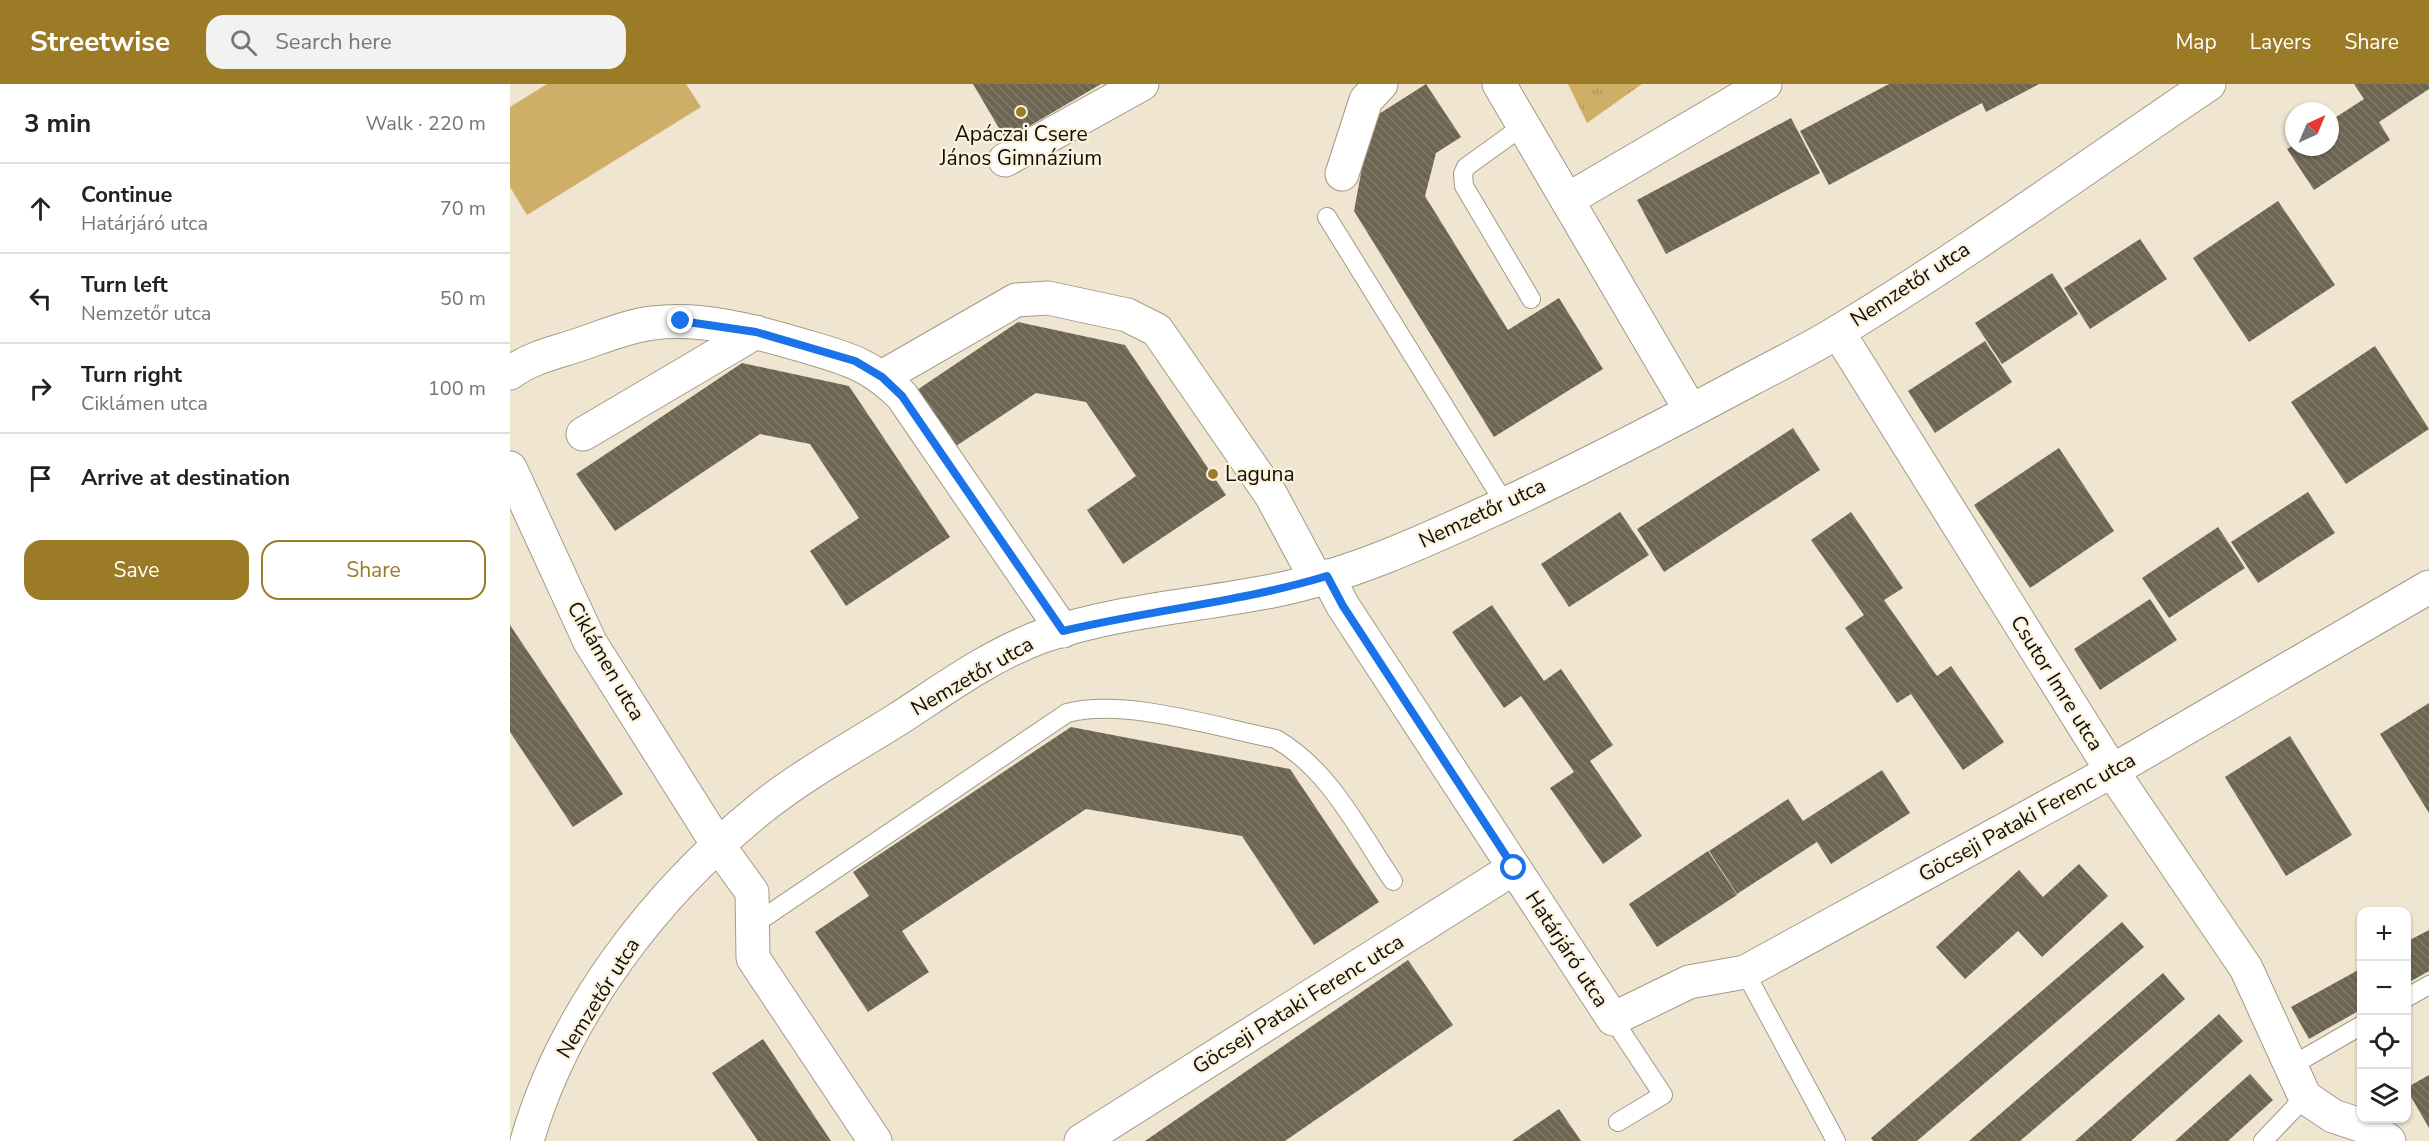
<!DOCTYPE html>
<html lang="en">
<head>
<meta charset="utf-8">
<style>
  :root { --surface:#fff; --page:#f2f2f2; --text:#222; --muted:#767676; --line:#e0e0e0; --accent:#9c7b26 }
  body { margin:0; font-family:"Nunito Sans",sans-serif; background:var(--page); color:var(--text) }
  .controls { position:absolute; right:18px; bottom:18px; display:grid; overflow:hidden; border-radius:12px; box-shadow:0 2px 4px #0004 }
  .controls button { width:54px; height:54px; display:grid; place-items:center; padding:0; border:0; border-bottom:2px solid var(--line); background:var(--surface); color:var(--text); font:30px sans-serif }
  .compass { position:absolute; left:1775px; top:18px; width:54px; height:54px; border-radius:50%; background:var(--surface); box-shadow:0 2px 4px #0004; rotate:44deg }
  .stop { position:absolute; width:18px; height:18px; margin:-14px; border:4px solid #1a73e8; border-radius:50%; background:#fff }
  .stop.end { background:#1a73e8; border-color:#fff; box-shadow:0 2px 6px #0008 }
  .list { margin:0; padding:0; list-style:none }
  h2 { display:flex; justify-content:space-between; align-items:center; height:78px; margin:0; padding:0 24px; font-size:26px }
  h2 small { font-size:20px; font-weight:400; color:var(--muted) }
  .list li { display:grid; grid-template-columns:39px 1fr auto; gap:18px; align-items:center; box-sizing:border-box; height:90px; padding:0 24px; border-top:2px solid var(--line) }
  .list b { display:block; font-size:22px; white-space:nowrap }
  .list p { margin:0; font-size:20px; white-space:nowrap; color:var(--muted) }
  .list em { font-size:20px; font-style:normal; color:var(--muted) }
  .actions { display:flex; gap:12px; padding:18px 24px }
  .actions a { flex:1; padding:14px 0; border:2px solid var(--accent); border-radius:18px; text-align:center; font-size:21px; color:var(--accent) }
  .actions .main { background:var(--accent); color:#fff }
  .icon { flex:none; width:33px; height:33px; fill:none; stroke:currentColor; stroke-width:2; stroke-linecap:round; stroke-linejoin:round }
  .map { position:relative; flex:none; width:1919px; height:1057px; overflow:hidden }
  header { display:flex; align-items:center; gap:36px; box-sizing:border-box; height:84px; padding:0 30px; background:var(--accent); color:#fff }
  header strong { font-size:28px }
  nav { display:flex; gap:33px; margin-inline-start:auto; font-size:21px }
  .search { width:420px; height:54px; background:var(--page); display:flex; align-items:center; gap:15px; box-sizing:border-box; padding:0 21px; border-radius:18px; color:var(--muted); font-size:22px }
  main { display:flex }
  aside { flex:1; background:var(--surface) }
  .map>svg:first-child { display:block }
  .grass { fill:#cfaf67 }
  .park { fill:url(#park-tufts) }
  .building { fill:url(#building-back-hatch) }
  .lines { fill:none; stroke-linecap:round; stroke-linejoin:round }
  .lane-casing { stroke:#a39a86; stroke-width:20 }
  .street-casing { stroke:#a39a86; stroke-width:35 }
  .lane { stroke:#fff; stroke-width:18 }
  .street { stroke:#fff; stroke-width:33 }
  .route { stroke:#1a73e8; stroke-width:8 }
  .poi-dot { fill:#9c7b26; stroke:#fcf3de; stroke-width:2 }
  .labels { text-anchor:middle; dominant-baseline:central; stroke-width:4.5; stroke-linejoin:round; paint-order:stroke }
  .poi-label { font-size:21px; fill:#120e08; stroke:#fcf3de }
  .street-label { font-size:21px; fill:#120e08; stroke:#fcf3de }
</style>
</head>
<body>
<header>
<strong>Streetwise</strong>
<div class="search"><svg class="icon" aria-label="search" viewBox="0 0 24 24"><circle cx="10" cy="10" r="6"/><path d="M15 15l6 6"/></svg>Search here</div>
<nav><a>Map</a><a>Layers</a><a>Share</a></nav>
</header>
<main>
<aside>
<h2>3 min<small>Walk · 220 m</small></h2>
<ul class="list">
<li><svg class="icon" aria-label="ahead" viewBox="0 0 24 24"><path d="M12 20V5M6 11l6-6 6 6"/></svg><div><b>Continue</b><p>Határjáró utca</p></div><em>70 m</em></li>
<li><svg class="icon" aria-label="left" viewBox="0 0 24 24"><path d="M17 20v-9H6M10 6l-5 5 5 5"/></svg><div><b>Turn left</b><p>Nemzetőr utca</p></div><em>50 m</em></li>
<li><svg class="icon" aria-label="right" viewBox="0 0 24 24"><path d="M7 20v-9h11M14 6l5 5-5 5"/></svg><div><b>Turn right</b><p>Ciklámen utca</p></div><em>100 m</em></li>
<li><svg class="icon" aria-label="arrive" viewBox="0 0 24 24"><path d="M6 21V4h12l-3 4 3 4H6"/></svg><div><b>Arrive at destination</b></div></li>
</ul>
<div class="actions"><a class="main">Save</a><a>Share</a></div>
</aside>
<div class="map">
<svg width="1919" height="1057" viewBox="0 0 1919 1057">
  <defs>
    <pattern id="park-tufts" width="24" height="20" patternUnits="userSpaceOnUse" patternTransform="scale(1.5)"><rect width="24" height="20" fill="#cfaf67"/><path d="M3 7l-1-3M5 7V3M7 7l1-3M15 17l-1-3M17 17v-4M19 17l1-3" fill="none" stroke="#b19558"/></pattern>
    <pattern id="building-back-hatch" width="6" height="6" patternUnits="userSpaceOnUse" patternTransform="scale(1.5)"><rect width="6" height="6" fill="#6d6552"/><path d="M-1 5l2 2M0 0l6 6M5-1l2 2" fill="none" stroke="#807a6b"/></pattern>
  </defs>
  <rect width="100%" height="100%" fill="#efe5d0"/>
  <!-- grass -->
  <path class="grass" d="M37 0H176L191 23 17 131 0 103V23Z"/>
  <!-- park -->
  <path class="park" d="M1058 0H1132L1077 39Z"/>
  <!-- building -->
  <g class="building">
    <path d="M463 0H591L496 56Z"/>
    <path d="M916 0 951 53 926 69 915 112 998 246 1049 214 1093 285 984 353 844 127 861 35Z"/>
    <path d="M1379 0H1529L1476 28 1472 19 1319 101 1290 47Z"/>
    <path d="M1844 0H1919V5L1869 38 1880 56 1804 106 1777 65 1784 61V63H1820V37L1854 15Z"/>
    <path d="M1281 34 1310 89 1156 170 1127 116Z"/>
    <path d="M1768 117 1825 201 1739 258 1683 174Z"/>
    <path d="M1630 155 1657 195 1580 245 1554 204Z"/>
    <path d="M1542 189 1568 230 1492 280 1465 239Z"/>
    <path d="M508 238 615 261 716 411 613 480 577 426 626 392 576 318 526 309 446 362 407 306Z"/>
    <path d="M1475 257 1502 298 1425 349 1398 307Z"/>
    <path d="M1865 262 1919 345 1836 400 1781 318Z"/>
    <path d="M232 279 339 302 440 453 336 522 300 467 349 434 300 360 250 350 105 447 66 390Z"/>
    <path d="M1283 344 1310 386 1154 488 1127 445Z"/>
    <path d="M1549 364 1604 447 1520 504 1464 421Z"/>
    <path d="M1798 408 1825 449 1748 499 1721 458Z"/>
    <path d="M1110 428 1139 471 1059 523 1031 480Z"/>
    <path d="M1341 428 1393 504 1374 516 1427 592 1441 582 1494 658 1453 686 1401 610 1387 619 1335 544 1354 531 1301 456Z"/>
    <path d="M1708 443 1735 484 1659 534 1632 494Z"/>
    <path d="M1640 515 1667 556 1590 606 1564 565Z"/>
    <path d="M982 521 1034 597 1051 585 1103 661 1080 677 1132 752 1093 780 1040 704 1064 688 1011 612 994 624 942 548Z"/>
    <path d="M0 541 113 710 63 743 0 648Z"/>
    <path d="M1919 619V729L1870 650Z"/>
    <path d="M561 643 780 685 869 818 804 861 732 752 576 725 392 847 419 888 358 928 305 848 359 812 343 788Z"/>
    <path d="M1780 652 1842 751 1776 792 1715 693Z"/>
    <path d="M1372 686 1400 729 1321 780 1307 758 1227 810 1199 767 1278 715 1293 737Z"/>
    <path d="M1198 767 1227 811 1147 863 1119 820Z"/>
    <path d="M1569 780 1598 812 1532 873 1508 847 1455 895 1426 863 1509 786 1533 813Z"/>
    <path d="M1612 838 1634 863 1407 1057H1363L1361 1054Z"/>
    <path d="M1919 846V887L1896 900V858Z"/>
    <path d="M898 876 943 941 775 1057H635Z"/>
    <path d="M1852 884V925L1799 955 1781 923Z"/>
    <path d="M1653 889 1675 915 1510 1057H1459Z"/>
    <path d="M1709 930 1733 957 1621 1057H1565Z"/>
    <path d="M253 955 321 1057H248L202 989Z"/>
    <path d="M1740 990 1763 1016 1718 1057H1665Z"/>
    <path d="M1919 991V1044L1896 1004Z"/>
    <path d="M1049 1025 1071 1057H1002Z"/>
  </g>
  <g class="lines">
    <!-- lane casing -->
    <g class="lane-casing">
      <g id="lane">
        <path d="M1013 42 956 83 953 90 954 102 1021 215"/>
        <path d="M817 133 995 420"/>
        <path d="M243 841 557 629C615 614 706 643 766 655 820 686 849 747 883 797"/>
        <path d="M1235 888 1326 1057"/>
        <path d="M1896 914 1919 901"/>
        <path d="M1103 935 1153 1011 1108 1038"/>
        <path d="M1781 982 1852 941"/>
        <path d="M1753 1057 1795 1013"/>
      </g>
    </g>
    <!-- street casing -->
    <g class="street-casing">
      <g id="street">
        <path d="M989 0 1181 327"/>
        <path d="M495 76 632 0"/>
        <path d="M832 90 856 16 871 0"/>
        <path d="M1057 116 1255 0"/>
        <path d="M1328 248 1602 687 1736 884 1795 1013 1823 1032 1862 1045 1879 1057"/>
        <path d="M0 289C20 274 44 269 68 261 92 253 117 242 143 239 193 233 243 247 291 261 335 274 359 279 392 312L553 547"/>
        <path d="M372 293 506 216 538 214 617 231 647 246 761 411 806 495"/>
        <path d="M73 350 246 248"/>
        <path d="M0 384 80 558 208 761 242 808 243 874 365 1057"/>
        <path d="M817 492 833 522 1103 935 1179 898 1235 888 1602 687 1919 503"/>
        <path d="M17 1057C54 928 146 809 250 725 292 691 342 664 388 635 433 606 479 572 530 553 604 527 686 522 762 507 843 491 919 455 993 421 1077 382 1159 339 1241 295 1271 279 1302 264 1331 246 1457 170 1577 82 1699 0"/>
        <path d="M571 1057 1004 784"/>
      </g>
    </g>
    <!-- lane -->
    <use href="#lane" class="lane"/>
    <!-- street -->
    <use href="#street" class="street"/>
  </g>
  <g class="lines">
    <!-- route -->
    <path class="route" d="M171 237 246 248 345 277 372 293 392 312 553 547C640 526 731 518 817 492L833 522 1004 784"/>
  </g>
  <!-- markers -->
  <g class="poi-dot">
    <circle cx="511" cy="28" r="6"/>
    <circle cx="703" cy="390" r="6"/>
  </g>
  <g class="labels">
    <!-- poi labels -->
    <g class="poi-label">
      <text x="511" y="50">Apáczai Csere<tspan x="511" dy="24">János Gimnázium</tspan></text>
      <text x="715" y="390" text-anchor="start">Laguna</text>
    </g>
    <!-- street labels -->
    <g class="street-label">
      <text transform="translate(1400 200) rotate(-33)">Nemzetőr utca</text>
      <text transform="translate(972 429) rotate(-25)">Nemzetőr utca</text>
      <text transform="translate(96 577) rotate(60)">Ciklámen utca</text>
      <text transform="translate(462 592) rotate(-30)">Nemzetőr utca</text>
      <text transform="translate(1547 599) rotate(58)">Csutor Imre utca</text>
      <text transform="translate(1517 733) rotate(-29)">Göcseji Pataki Ferenc utca</text>
      <text transform="translate(1057 865) rotate(57)">Határjáró utca</text>
      <text transform="translate(88 914) rotate(-58)">Nemzetőr utca</text>
      <text transform="translate(788 920) rotate(-32)">Göcseji Pataki Ferenc utca</text>
    </g>
  </g>
</svg>
<div class="controls">
<button>+</button>
<button>−</button>
<button><svg class="icon" aria-label="locate" viewBox="0 0 24 24"><circle cx="12" cy="12" r="6"/><path d="M12 2v4M12 18v4M2 12h4M18 12h4"/></svg></button>
<button><svg class="icon" aria-label="layers" viewBox="0 0 24 24"><path d="M12 4l9 5-9 5-9-5zM3 14l9 5 9-5"/></svg></button>
</div>
<svg class="compass" viewBox="-18 -18 36 36"><path d="M0-13l5 13h-10z" fill="#e53935"/><path d="M0 13l5-13h-10z" fill="#767676"/></svg>
<div class="stop" style="left:1004px;top:784px"></div>
<div class="stop end" style="left:171px;top:237px"></div>
</div>
</main>
</body>
</html>
